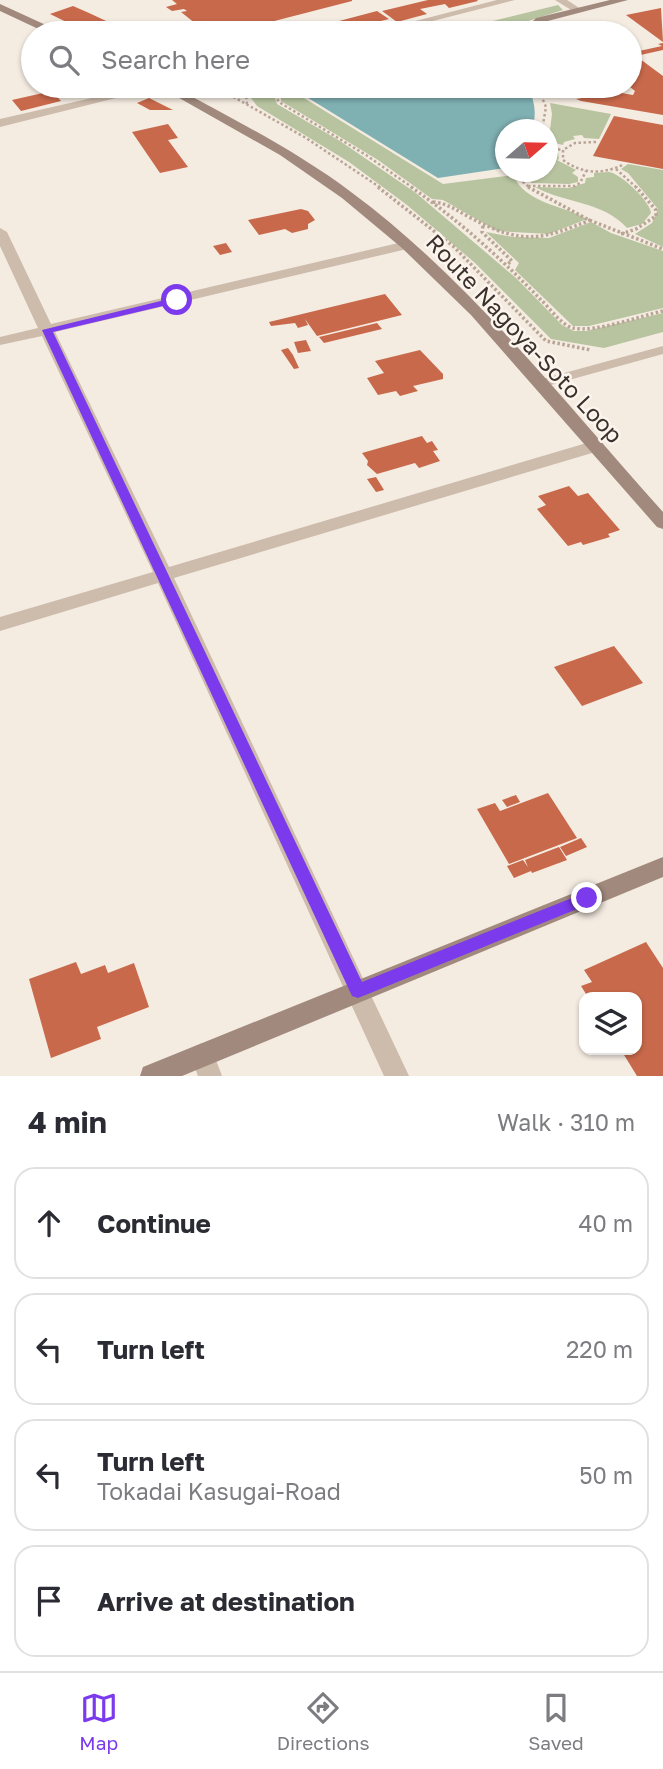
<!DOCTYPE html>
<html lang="en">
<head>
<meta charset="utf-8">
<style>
  :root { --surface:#fff; --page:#f7f7f7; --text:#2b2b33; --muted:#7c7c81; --line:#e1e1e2; --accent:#7c3aed }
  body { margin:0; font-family:"Golos Text",sans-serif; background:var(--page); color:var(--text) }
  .controls { position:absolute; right:21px; bottom:21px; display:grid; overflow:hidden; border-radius:14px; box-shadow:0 2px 5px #0004 }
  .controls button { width:63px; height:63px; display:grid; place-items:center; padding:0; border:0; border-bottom:2px solid var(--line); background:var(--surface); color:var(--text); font:35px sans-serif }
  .compass { position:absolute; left:495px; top:119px; width:63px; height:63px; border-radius:50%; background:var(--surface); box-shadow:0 2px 5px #0004; rotate:70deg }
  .stop { position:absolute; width:21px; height:21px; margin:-16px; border:5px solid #7c3aed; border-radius:50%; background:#fff }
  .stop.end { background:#7c3aed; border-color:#fff; box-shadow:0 2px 7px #0008 }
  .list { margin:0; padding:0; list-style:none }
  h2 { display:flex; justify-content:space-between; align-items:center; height:91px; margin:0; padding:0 28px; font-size:30px }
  h2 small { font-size:23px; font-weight:400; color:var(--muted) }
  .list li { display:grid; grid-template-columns:46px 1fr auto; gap:21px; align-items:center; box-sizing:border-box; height:112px; margin:0 14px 14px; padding:0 14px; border:2px solid var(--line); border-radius:21px }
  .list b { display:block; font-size:26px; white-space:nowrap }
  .list p { margin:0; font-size:23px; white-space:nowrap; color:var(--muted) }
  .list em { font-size:23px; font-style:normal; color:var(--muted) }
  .icon { flex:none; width:38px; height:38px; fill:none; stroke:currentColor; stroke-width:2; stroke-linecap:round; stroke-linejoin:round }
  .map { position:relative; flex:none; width:663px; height:1076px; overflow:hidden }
  .search { position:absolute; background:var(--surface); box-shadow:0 2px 5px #0004; left:21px; right:21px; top:21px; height:77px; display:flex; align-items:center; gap:18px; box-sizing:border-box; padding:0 24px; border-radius:38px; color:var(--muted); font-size:26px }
  .sheet { height:595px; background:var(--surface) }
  nav { display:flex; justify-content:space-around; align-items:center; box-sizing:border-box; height:98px; border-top:2px solid var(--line); background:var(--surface); font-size:19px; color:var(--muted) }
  nav a { display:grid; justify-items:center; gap:4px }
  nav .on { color:var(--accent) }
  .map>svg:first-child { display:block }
  .green { fill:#b8c4a0 }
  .water { fill:#7fb0b2 }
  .building { fill:#c8694b }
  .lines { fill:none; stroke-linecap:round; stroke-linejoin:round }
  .path-far1 { stroke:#b9a596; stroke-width:2.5; stroke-dasharray:2.5 2.5; stroke-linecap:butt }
  .path { stroke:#b9a596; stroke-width:3.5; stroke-dasharray:2.5 2.5; stroke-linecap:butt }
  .lane { fill:#cdbbac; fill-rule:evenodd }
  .street { fill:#cdbbac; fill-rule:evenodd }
  .secondary { fill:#a18a7d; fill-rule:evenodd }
  .route { fill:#7c3aed }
  .labels { text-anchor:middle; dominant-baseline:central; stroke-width:5; stroke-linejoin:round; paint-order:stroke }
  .street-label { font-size:23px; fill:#3b302b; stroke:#fbf5ee }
</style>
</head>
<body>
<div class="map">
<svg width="663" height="1076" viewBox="0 0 663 1076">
  <rect width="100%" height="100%" fill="#f4ebe1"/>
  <!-- green -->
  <g class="green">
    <path d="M558 5 563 10 525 22 535 33H444Z"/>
    <path d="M255 86H278L274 95 277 104 340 141 416 193 516 278 562 325 574 331H586L663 313V332L604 348 551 339 475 263 407 205 349 162 257 106 251 98Z"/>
    <path d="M285 86H317L303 90 304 98 443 184 513 175C526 204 563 205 587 219L549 234 497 231 443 200 432 199 378 160 281 101V91Z"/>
    <path d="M550 103 611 114 599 139 584 138 582 135 573 136 575 139 564 142 563 145 555 143 548 146 552 114Z"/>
    <path d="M548 149 549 153H558L559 159 557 160 576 170 572 173 578 177V182L569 184 531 183 528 172H548Z"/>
    <path d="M628 164 663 170V247L635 234 652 223 658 209 628 173 621 169Z"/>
    <path d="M609 172C620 173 650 201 651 213L642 224 627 228C603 201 566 204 535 187L569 188 585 183 586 178 594 177V173Z"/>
    <path d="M591 222 611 233 663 251V308L589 326H573L515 270 519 263 486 232 513 237 549 238Z"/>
  </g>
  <!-- water -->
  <path class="water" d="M324 86H527C535 100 537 114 532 129L505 130V168L438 178 305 96 306 91Z"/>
  <!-- building -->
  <g class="building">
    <path d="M172 0H352V1L228 33H217L208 26 201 28 181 12 187 11 184 9 172 11 166 7 177 4Z"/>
    <path d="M428 0H477L478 1 449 8 445 4 420 9 427 14 397 22 382 11Z"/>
    <path d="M73 6 89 13 132 33H89L50 14Z"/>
    <path d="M661 8 663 42 626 15Z"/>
    <path d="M377 11 389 19 373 23 376 24 342 30 346 33H309L305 30Z"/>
    <path d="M573 22 584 30 572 32 562 24Z"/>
    <path d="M663 43V50L636 56 663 76V115L581 101 576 99 582 98 578 96 573 95 579 86H612L610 91 633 95 635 91 630 87V53L662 46 658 44Z"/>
    <path d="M52 91 61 101 21 111 12 100Z"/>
    <path d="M149 98 173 110H150L137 103Z"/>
    <path d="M614 116 663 125V169L593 156Z"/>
    <path d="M168 124 178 138 168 140 188 167 160 173 132 132Z"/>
    <path d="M301 209 308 211 315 220 308 224V229L292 233 285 229 259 235 248 220Z"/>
    <path d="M226 243 232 252 220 255 213 246Z"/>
    <path d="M385 294 402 315 317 336 305 319 308 325 298 328 295 323 271 326 269 322Z"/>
    <path d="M377 323 382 329 324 343 319 337Z"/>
    <path d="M306 340 311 351 298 353 294 342Z"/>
    <path d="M288 348 293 355 299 368 294 369 281 350Z"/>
    <path d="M420 350 443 374V379L413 386 418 391 400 396 396 391 378 395 367 378 384 373 375 361Z"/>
    <path d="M422 436 427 443 432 441 438 450 433 451 440 461 419 468 415 463 377 474 367 465 368 461 362 453Z"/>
    <path d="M376 477 384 490 376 492 367 479Z"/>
    <path d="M569 486 578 496 588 493 620 530 608 534 610 537 583 545 581 542 568 546 537 509 546 505 538 496Z"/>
    <path d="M614 646 643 683 582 706 554 667Z"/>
    <path d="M548 793 577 838 509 864 477 809 495 803 500 811Z"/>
    <path d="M516 795 520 802 507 807 502 800Z"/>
    <path d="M581 838 587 847 566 856 560 847Z"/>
    <path d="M559 847 567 860 532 873 531 871 514 878 507 866 523 860 528 867 525 860Z"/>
    <path d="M646 942 663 968V1076H637L621 1050H637V997H588L581 986 592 982 584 970Z"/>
    <path d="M76 962 81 974 105 965 108 973 134 963 149 1007 97 1027 101 1039 51 1058 29 979Z"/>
  </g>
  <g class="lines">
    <!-- path-far1 -->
    <g class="path-far1">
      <path d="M208 86H223"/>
      <path d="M282 86 276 97 279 102 366 155 413 188"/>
      <path d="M537 86 546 107 542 130"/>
      <path d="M216 87 306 138 381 188"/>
      <path d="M247 104 246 95 250 86"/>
      <path d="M596 142 575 143 563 150V160C582 174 603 175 624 164"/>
      <path d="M548 148 563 150"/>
      <path d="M616 169 637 188"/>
      <path d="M520 172 523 182 530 188"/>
      <path d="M528 186H575L580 183 586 171"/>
    </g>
    <!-- path -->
    <g class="path">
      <path d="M378 187 453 246 546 341 591 350"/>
      <path d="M411 187C457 219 502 259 541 300 550 308 561 325 573 328 595 333 640 316 663 311"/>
      <path d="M528 187 589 220 663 249"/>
      <path d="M433 202C448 203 459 212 473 219 524 246 543 239 593 219"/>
      <path d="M483 226 482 232 512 261 506 265"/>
      <path d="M621 234 636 229 656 216V210L636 187"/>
    </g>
    <!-- lane -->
    <g class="lane">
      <path d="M555 0H567L584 11 576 13Z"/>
      <path d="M663 346V354L540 388 533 384 535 381Z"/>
    </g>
    <!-- street -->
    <g class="street">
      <path d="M497 0H515L386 33H369Z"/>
      <path d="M144 86H164L0 127V119Z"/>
      <path d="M0 228 7 232 51 324 407 241 414 245 407 249 55 332 169 567 590 442H602L604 446 602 450 174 578 409 1076H384L158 583 0 631V617L153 572 42 336 0 345V337L38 328 0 246Z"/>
      <path d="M202 1043 211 1047 222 1076H198L190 1055 193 1047Z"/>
    </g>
    <!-- secondary -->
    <g class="secondary">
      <path d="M610 0H628L544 22 550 33H539L531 23 536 18Z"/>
      <path d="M0 4 59 31 60 33H47L0 11Z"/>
      <path d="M158 86H172C233 119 295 150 351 192 469 279 565 403 663 512V529L657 527 471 315 402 248 342 198 280 155Z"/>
      <path d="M663 857V877L182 1076H140L143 1067Z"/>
    </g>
  </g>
  <!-- route -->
  <path class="route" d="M177 297 181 300 180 302 53 332 362 982 587 892 594 898 592 903 363 996 358 998 352 996 42 330Z"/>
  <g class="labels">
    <!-- street labels -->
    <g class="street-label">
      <text transform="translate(525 338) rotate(47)">Route Nagoya-Soto Loop</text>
    </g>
  </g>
</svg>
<div class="controls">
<button><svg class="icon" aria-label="layers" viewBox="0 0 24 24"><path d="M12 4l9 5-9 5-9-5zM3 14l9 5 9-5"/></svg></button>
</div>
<svg class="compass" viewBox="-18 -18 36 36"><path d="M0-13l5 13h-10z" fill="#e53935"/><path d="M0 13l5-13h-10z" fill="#7c7c81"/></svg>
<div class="stop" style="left:177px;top:300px"></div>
<div class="stop end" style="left:587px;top:898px"></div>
<div class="search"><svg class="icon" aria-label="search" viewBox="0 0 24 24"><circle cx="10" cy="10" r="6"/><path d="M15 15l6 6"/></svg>Search here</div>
</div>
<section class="sheet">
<h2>4 min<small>Walk · 310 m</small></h2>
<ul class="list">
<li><svg class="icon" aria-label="ahead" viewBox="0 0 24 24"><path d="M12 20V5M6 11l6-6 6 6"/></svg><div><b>Continue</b></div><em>40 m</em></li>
<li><svg class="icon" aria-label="left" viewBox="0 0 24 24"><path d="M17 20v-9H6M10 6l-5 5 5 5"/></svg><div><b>Turn left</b></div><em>220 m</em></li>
<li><svg class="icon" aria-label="left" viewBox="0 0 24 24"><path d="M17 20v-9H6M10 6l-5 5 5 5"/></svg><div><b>Turn left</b><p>Tokadai Kasugai-Road</p></div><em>50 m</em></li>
<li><svg class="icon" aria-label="arrive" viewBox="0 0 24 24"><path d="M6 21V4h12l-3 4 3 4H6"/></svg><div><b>Arrive at destination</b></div></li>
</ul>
</section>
<nav>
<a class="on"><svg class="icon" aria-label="map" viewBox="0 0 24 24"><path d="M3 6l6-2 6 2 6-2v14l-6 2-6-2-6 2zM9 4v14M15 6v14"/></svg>Map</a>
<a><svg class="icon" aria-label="directions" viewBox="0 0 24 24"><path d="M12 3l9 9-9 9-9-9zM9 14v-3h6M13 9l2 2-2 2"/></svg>Directions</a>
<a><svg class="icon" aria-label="saved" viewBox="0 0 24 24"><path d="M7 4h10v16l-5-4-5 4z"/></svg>Saved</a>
</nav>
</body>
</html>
